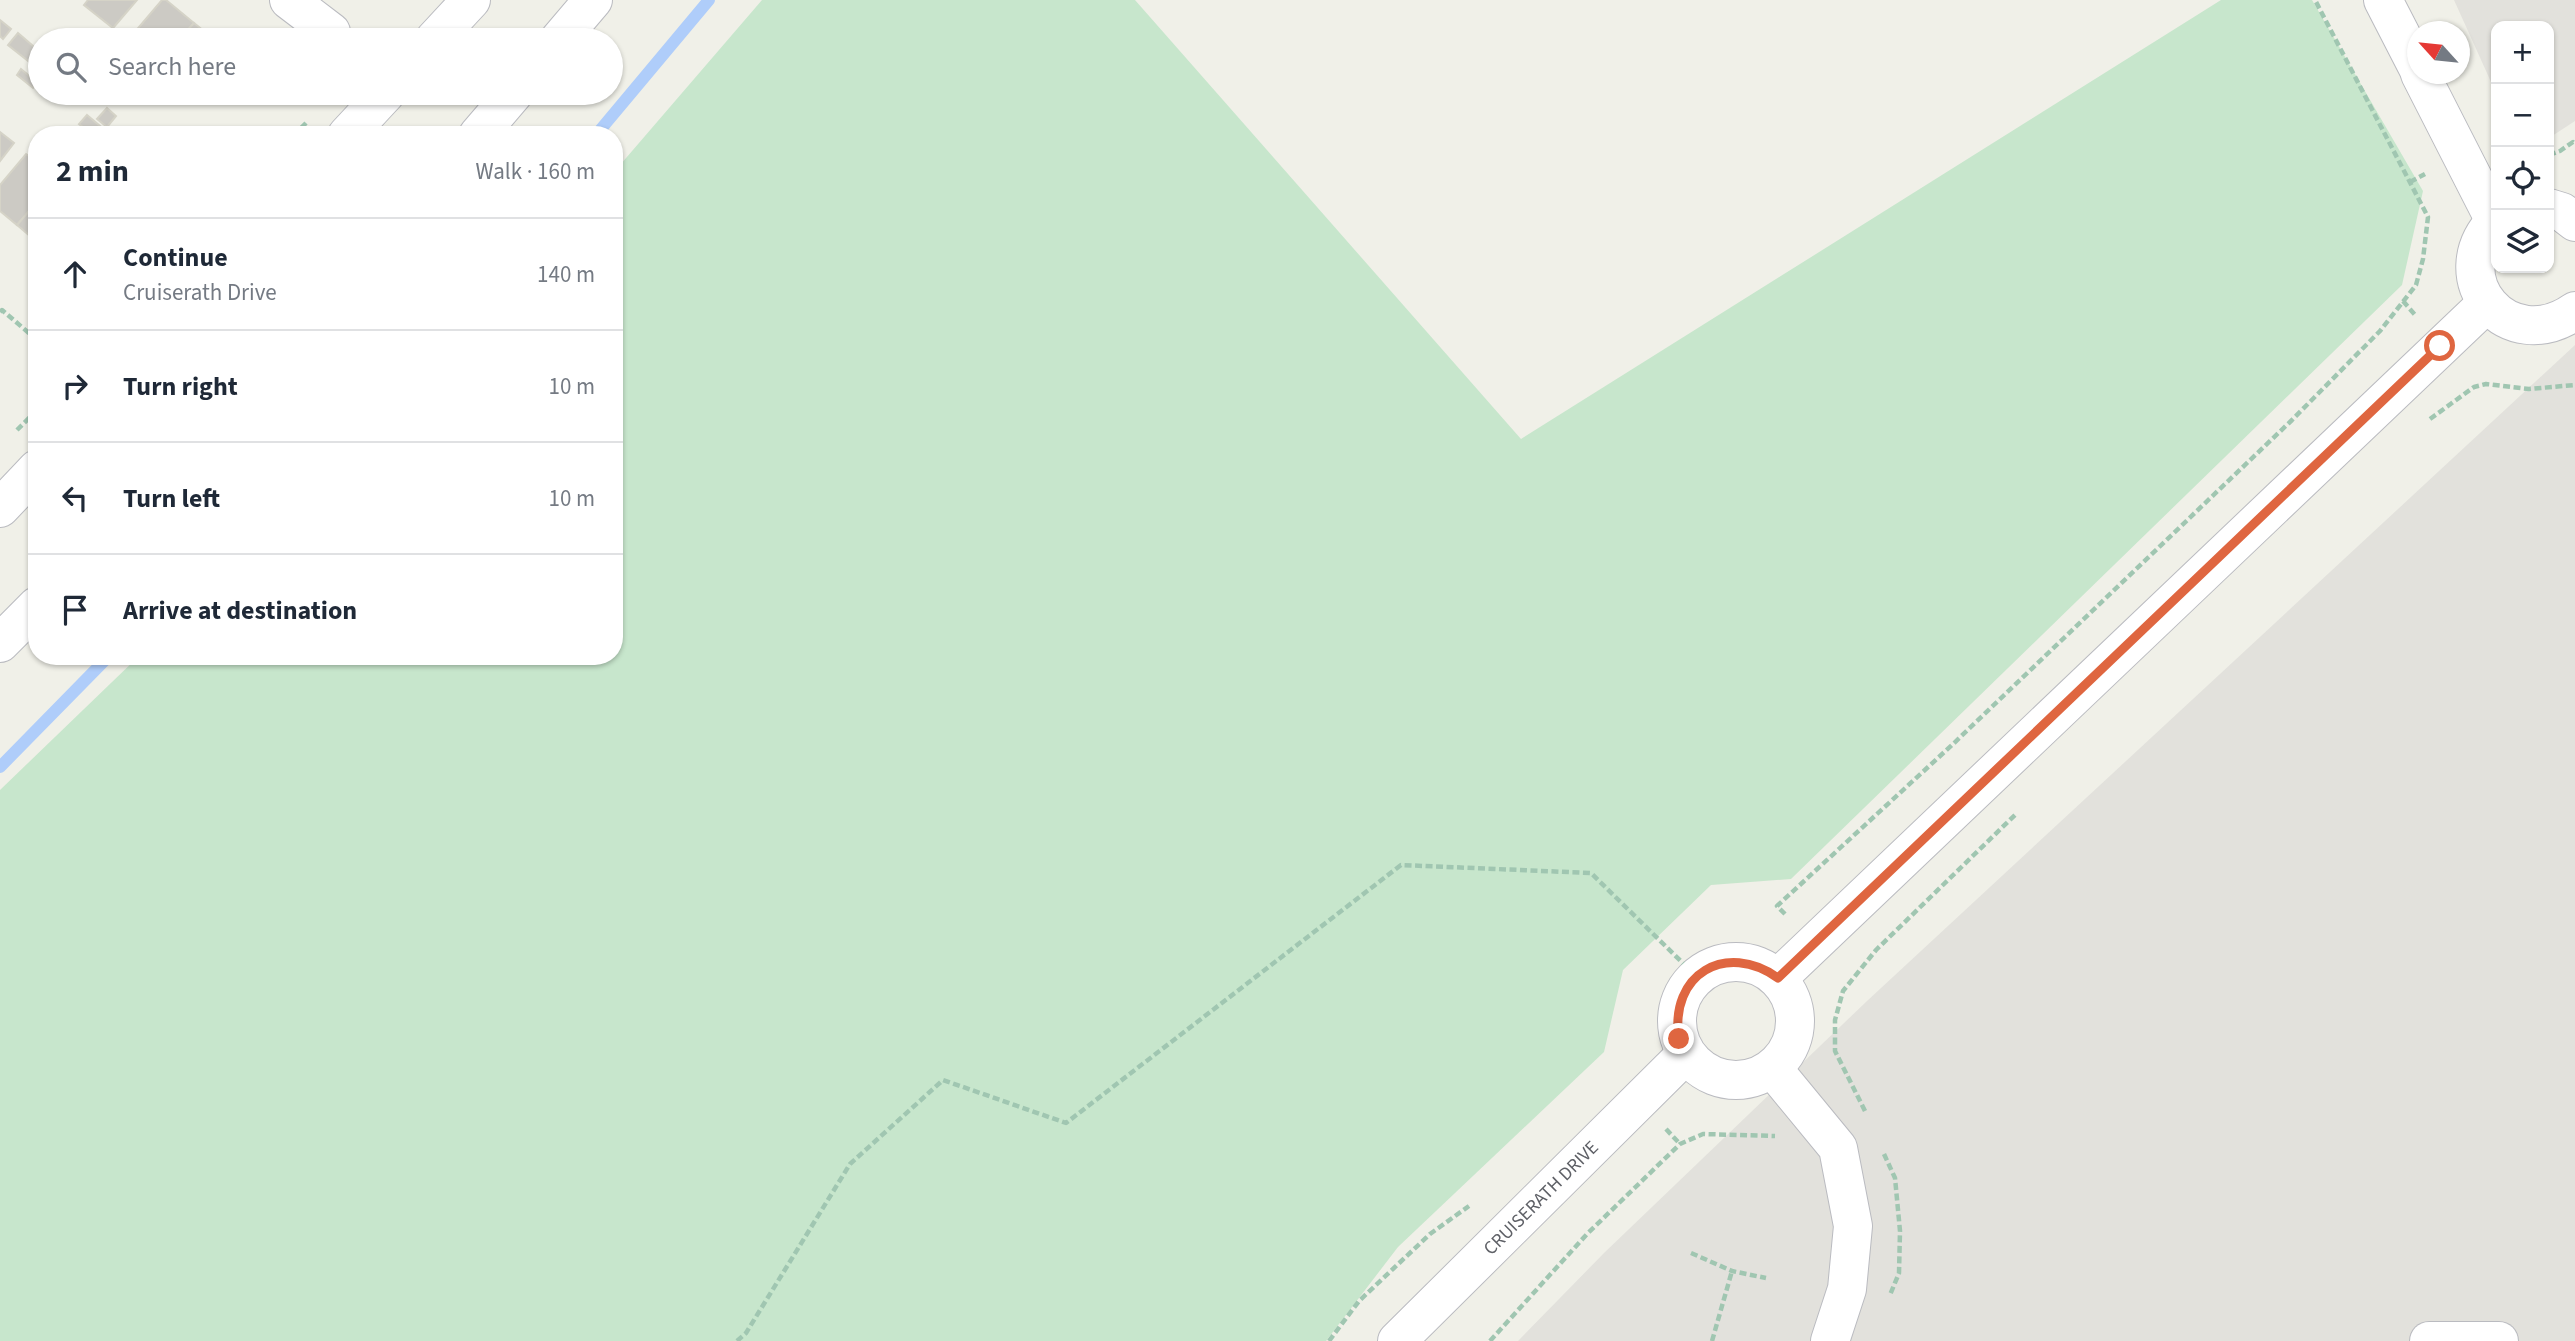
<!DOCTYPE html>
<html lang="en">
<head>
<meta charset="utf-8">
<style>
  :root { --surface:#fff; --page:#f2f2f3; --text:#1f2937; --muted:#747a83; --line:#e0e1e3 }
  body { margin:0; font-family:"Source Sans 3",sans-serif; background:var(--page); color:var(--text) }
  .controls { position:absolute; right:21px; top:21px; display:grid; overflow:hidden; border-radius:14px; box-shadow:0 2px 5px #0004 }
  .controls button { width:63px; height:63px; display:grid; place-items:center; padding:0; border:0; border-bottom:2px solid var(--line); background:var(--surface); color:var(--text); font:35px sans-serif }
  .compass { position:absolute; left:2407px; top:21px; width:63px; height:63px; border-radius:50%; background:var(--surface); box-shadow:0 2px 5px #0004; rotate:297deg }
  .stop { position:absolute; width:21px; height:21px; margin:-16px; border:5px solid #df6640; border-radius:50%; background:#fff }
  .stop.end { background:#df6640; border-color:#fff; box-shadow:0 2px 7px #0008 }
  .list { margin:0; padding:0; list-style:none }
  h2 { display:flex; justify-content:space-between; align-items:center; height:91px; margin:0; padding:0 28px; font-size:30px }
  h2 small { font-size:23px; font-weight:400; color:var(--muted) }
  .list li { display:grid; grid-template-columns:46px 1fr auto; gap:21px; align-items:center; box-sizing:border-box; height:112px; padding:0 28px; border-top:2px solid var(--line) }
  .list b { display:block; font-size:26px; white-space:nowrap }
  .list p { margin:0; font-size:23px; white-space:nowrap; color:var(--muted) }
  .list em { font-size:23px; font-style:normal; color:var(--muted) }
  .icon { flex:none; width:38px; height:38px; fill:none; stroke:currentColor; stroke-width:2; stroke-linecap:round; stroke-linejoin:round }
  .map { position:relative; flex:none; width:2575px; height:1341px; overflow:hidden }
  .search { position:absolute; background:var(--surface); box-shadow:0 2px 5px #0004; left:28px; top:28px; width:595px; height:77px; display:flex; align-items:center; gap:18px; box-sizing:border-box; padding:0 24px; border-radius:38px; color:var(--muted); font-size:26px }
  .panel { position:absolute; background:var(--surface); box-shadow:0 2px 5px #0004; left:28px; top:126px; width:595px; height:539px; border-radius:28px }
  .map>svg:first-child { display:block }
  .industrial { fill:#e2e1dc }
  .green { fill:#c7e6cc }
  .lines { fill:none; stroke-linecap:round; stroke-linejoin:round }
  .stream { stroke:#afcdfa; stroke-width:12 }
  .building { fill:#cccac4; stroke:#d5d3c7; stroke-width:2 }
  .minor-casing { stroke:#babbc0; stroke-width:40 }
  .path { stroke:#a0c6b1; stroke-width:4.5; stroke-dasharray:7 3.5; stroke-linecap:butt }
  .minor { stroke:#fff; stroke-width:38 }
  .route { stroke:#df6640; stroke-width:9 }
  .labels { text-anchor:middle; dominant-baseline:central; stroke-width:5; stroke-linejoin:round; paint-order:stroke }
  .street-label { font-size:19px; fill:#5f6167; stroke:#fff }
</style>
</head>
<body>
<div class="map">
<svg width="2575" height="1341" viewBox="0 0 2575 1341">
  <rect width="100%" height="100%" fill="#f0f0e8"/>
  <!-- industrial -->
  <g class="industrial">
    <path d="M2454 0H2575V121L2549 138V26H2496V93Z"/>
    <path d="M2575 345V1341H1518L1604 1253 1867 1001Z"/>
  </g>
  <!-- green -->
  <path class="green" d="M762 0H1135L1521 439 2221 0H2312L2423 191 2402 285 1791 879 1711 885 1623 970 1604 1052 1398 1247 1326 1341H0V790L139 656H614V172Z"/>
  <g class="lines">
    <!-- stream -->
    <g class="stream">
      <path d="M596 135 709 0"/>
      <path d="M0 767 109 656"/>
    </g>
  </g>
  <!-- building -->
  <g class="building">
    <path d="M88 0H137L113 28 84 5Z"/>
    <path d="M162 0H166L194 23 179 40H128Z"/>
    <path d="M0 20 11 29 3 39 0 36Z"/>
    <path d="M194 23 215 40H179Z"/>
    <path d="M18 33 40 52 32 64 8 45Z"/>
    <path d="M21 69 38 83 33 88 17 75Z"/>
    <path d="M107 108 116 116 107 127 97 119Z"/>
    <path d="M87 115 100 126 93 135 79 124Z"/>
    <path d="M0 132 14 143 0 161Z"/>
    <path d="M26 154 37 162V202L17 225 0 211V185Z"/>
    <path d="M37 202V242L17 225Z"/>
  </g>
  <g class="lines">
    <!-- minor casing -->
    <g class="minor-casing">
      <g id="minor">
        <path d="M289 0 331 32"/>
        <path d="M2383 0 2418 68"/>
        <path d="M434 40 471 0"/>
        <path d="M559 40 593 0"/>
        <path d="M2420 74 2495 221"/>
        <path d="M347 135 386 93"/>
        <path d="M478 135 514 93"/>
        <path d="M2549 208 2562 212 2575 222"/>
        <path d="M2496 220C2440 278 2508 358 2575 311"/>
        <path d="M0 508 37 469"/>
        <path d="M0 643 37 606"/>
        <circle cx="1736" cy="1021" r="59"/>
        <path d="M1778 978 2487 303"/>
        <path d="M1773 1069 1838 1148 1853 1226 1847 1289 1830 1341"/>
        <path id="s1" d="M1397 1341 1686 1054"/>
        <path d="M2429 1341H2499"/>
      </g>
    </g>
    <!-- path -->
    <g class="path">
      <path d="M383 40 392 31"/>
      <path d="M294 135 306 123"/>
      <path d="M2549 155 2560 151 2573 142 2575 144"/>
      <path d="M2410 182 2425 174"/>
      <path d="M2403 301 2416 316"/>
      <path d="M0 312 2 310 37 340"/>
      <path d="M2430 419 2474 387 2486 384 2529 389 2575 385"/>
      <path d="M17 430 37 410"/>
      <path d="M1785 914 1777 906 1952 745 2292 420 2380 331 2416 285 2423 259 2428 217 2315 0"/>
      <path d="M1865 1111 1835 1051V1020L1843 991 1876 950 2016 814"/>
      <path d="M1666 1129 1680 1144"/>
      <path d="M1884 1154 1895 1178 1900 1231 1899 1273 1890 1295"/>
      <path d="M1691 1253 1732 1271 1766 1278"/>
      <path d="M737 1341 746 1333 850 1164 943 1080 1066 1123 1401 865 1591 873 1696 976"/>
      <path d="M1329 1341 1359 1301 1430 1234 1469 1206"/>
      <path d="M1490 1341 1587 1234 1680 1144 1703 1134 1775 1136"/>
      <path d="M1712 1341 1732 1271"/>
    </g>
    <!-- minor -->
    <use href="#minor" class="minor"/>
  </g>
  <g class="lines">
    <!-- route -->
    <path class="route" d="M1679 1039C1669 974 1726 941 1778 978L2440 346"/>
  </g>
  <g class="labels">
    <!-- street labels -->
    <g class="street-label">
      <text stroke="none"><textPath href="#s1" startOffset="203">CRUISERATH DRIVE</textPath></text>
    </g>
  </g>
</svg>
<div class="controls">
<button>+</button>
<button>−</button>
<button><svg class="icon" aria-label="locate" viewBox="0 0 24 24"><circle cx="12" cy="12" r="6"/><path d="M12 2v4M12 18v4M2 12h4M18 12h4"/></svg></button>
<button><svg class="icon" aria-label="layers" viewBox="0 0 24 24"><path d="M12 4l9 5-9 5-9-5zM3 14l9 5 9-5"/></svg></button>
</div>
<svg class="compass" viewBox="-18 -18 36 36"><path d="M0-13l5 13h-10z" fill="#e53935"/><path d="M0 13l5-13h-10z" fill="#747a83"/></svg>
<div class="stop" style="left:2440px;top:346px"></div>
<div class="stop end" style="left:1679px;top:1039px"></div>
<div class="search"><svg class="icon" aria-label="search" viewBox="0 0 24 24"><circle cx="10" cy="10" r="6"/><path d="M15 15l6 6"/></svg>Search here</div>
<section class="panel">
<h2>2 min<small>Walk · 160 m</small></h2>
<ul class="list">
<li><svg class="icon" aria-label="ahead" viewBox="0 0 24 24"><path d="M12 20V5M6 11l6-6 6 6"/></svg><div><b>Continue</b><p>Cruiserath Drive</p></div><em>140 m</em></li>
<li><svg class="icon" aria-label="right" viewBox="0 0 24 24"><path d="M7 20v-9h11M14 6l5 5-5 5"/></svg><div><b>Turn right</b></div><em>10 m</em></li>
<li><svg class="icon" aria-label="left" viewBox="0 0 24 24"><path d="M17 20v-9H6M10 6l-5 5 5 5"/></svg><div><b>Turn left</b></div><em>10 m</em></li>
<li><svg class="icon" aria-label="arrive" viewBox="0 0 24 24"><path d="M6 21V4h12l-3 4 3 4H6"/></svg><div><b>Arrive at destination</b></div></li>
</ul>
</section>
</div>
</body>
</html>
